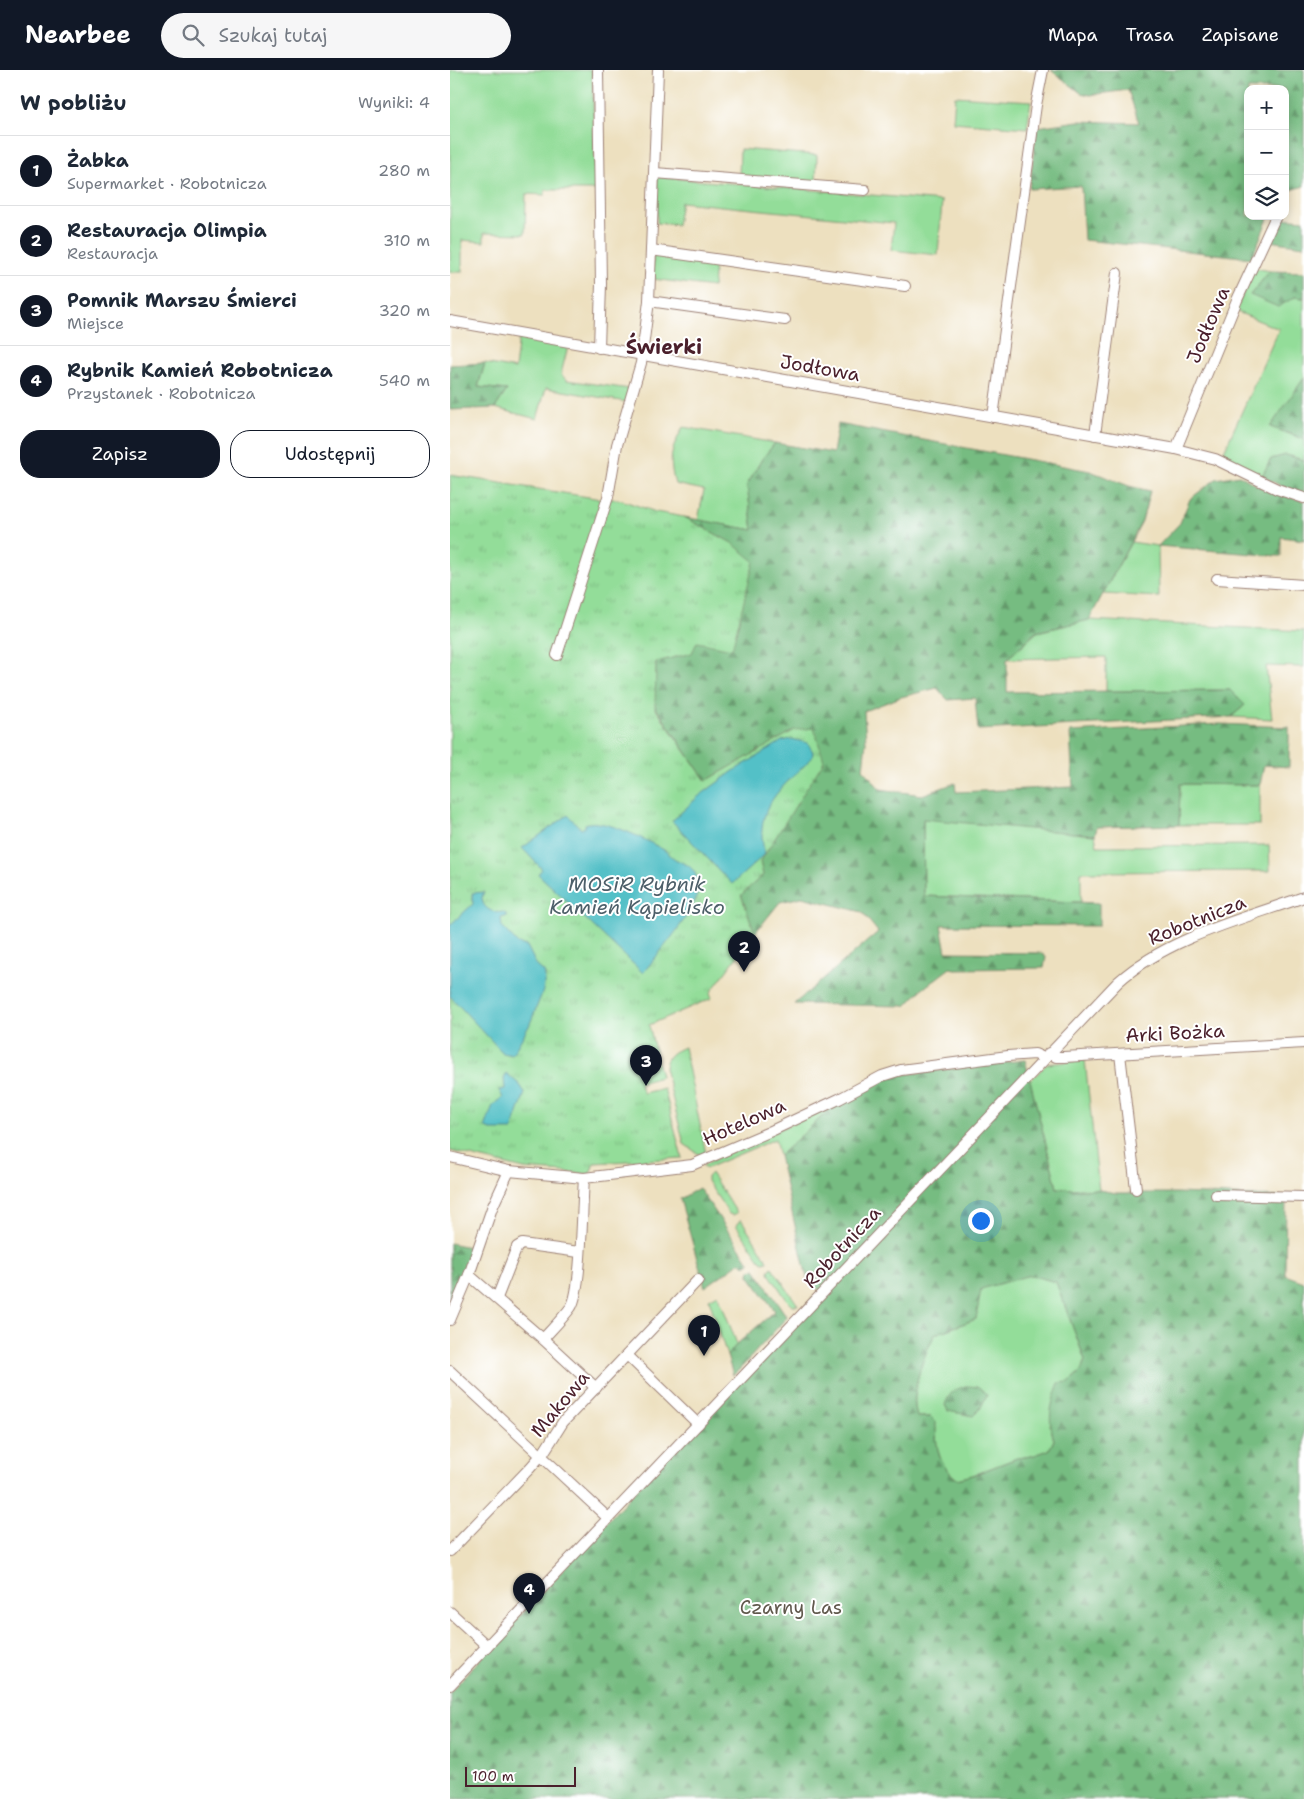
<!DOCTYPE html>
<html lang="pl">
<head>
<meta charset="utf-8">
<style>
  :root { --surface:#fff; --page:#f6f6f7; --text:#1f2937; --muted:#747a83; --line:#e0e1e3; --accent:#111827 }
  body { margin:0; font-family:"Shantell Sans",sans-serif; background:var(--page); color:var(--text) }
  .controls { position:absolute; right:15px; top:15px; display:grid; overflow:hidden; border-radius:10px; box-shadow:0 2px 8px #0003 }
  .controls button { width:45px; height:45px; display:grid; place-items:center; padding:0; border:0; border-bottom:1px solid var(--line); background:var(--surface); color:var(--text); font:25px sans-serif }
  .scale { position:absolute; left:15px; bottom:12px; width:111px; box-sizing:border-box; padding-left:5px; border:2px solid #4a1f2b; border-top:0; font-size:14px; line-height:18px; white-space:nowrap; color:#4a1f2b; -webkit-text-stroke:4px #fff; paint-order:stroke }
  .you { position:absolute; left:530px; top:1150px; width:18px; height:18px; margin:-12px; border:4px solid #fff; border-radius:50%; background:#1a73e8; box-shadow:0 0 0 8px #1a73e833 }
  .badge { display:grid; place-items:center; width:32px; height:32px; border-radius:50%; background:var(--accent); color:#fff; font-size:16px; font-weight:700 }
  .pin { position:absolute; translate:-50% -41px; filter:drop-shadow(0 1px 2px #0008) }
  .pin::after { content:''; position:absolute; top:26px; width:18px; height:15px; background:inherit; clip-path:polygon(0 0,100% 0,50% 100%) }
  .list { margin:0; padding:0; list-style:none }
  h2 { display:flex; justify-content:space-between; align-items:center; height:65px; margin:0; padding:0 20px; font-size:21px }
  h2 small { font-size:16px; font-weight:400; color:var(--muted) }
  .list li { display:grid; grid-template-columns:32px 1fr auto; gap:15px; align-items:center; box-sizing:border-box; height:70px; padding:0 20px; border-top:1px solid var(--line) }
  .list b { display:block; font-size:19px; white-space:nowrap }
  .list p { margin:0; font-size:16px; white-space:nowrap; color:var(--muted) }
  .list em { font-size:16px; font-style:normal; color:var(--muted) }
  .actions { display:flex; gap:10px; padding:15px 20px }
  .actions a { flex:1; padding:11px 0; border:1px solid var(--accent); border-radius:20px; text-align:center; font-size:18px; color:var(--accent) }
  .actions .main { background:var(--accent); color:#fff }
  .icon { flex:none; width:28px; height:28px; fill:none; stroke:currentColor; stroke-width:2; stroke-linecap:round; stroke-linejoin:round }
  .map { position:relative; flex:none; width:854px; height:1729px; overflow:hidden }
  header { display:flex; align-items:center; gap:30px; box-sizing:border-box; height:70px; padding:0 25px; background:var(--accent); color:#fff }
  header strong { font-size:24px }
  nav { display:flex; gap:28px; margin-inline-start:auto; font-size:18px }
  .search { width:350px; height:45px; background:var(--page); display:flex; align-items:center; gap:12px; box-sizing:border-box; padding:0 18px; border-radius:28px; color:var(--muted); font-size:19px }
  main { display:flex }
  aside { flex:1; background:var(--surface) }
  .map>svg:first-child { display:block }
  .grass { fill:#93dd99; stroke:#6e7e62 }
  .forest { fill:url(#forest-firs); stroke:#606e56; fill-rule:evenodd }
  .park { fill:url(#park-tufts); stroke:#6e7e62 }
  .water { fill:#52c0c7; stroke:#4e7079 }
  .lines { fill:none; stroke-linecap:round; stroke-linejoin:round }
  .minor-casing { stroke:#9c8075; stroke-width:12 }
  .minor { stroke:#fff; stroke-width:10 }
  .labels { text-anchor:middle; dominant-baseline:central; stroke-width:4; stroke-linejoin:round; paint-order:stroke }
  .street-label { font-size:19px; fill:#4a1f2b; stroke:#fff }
  .park-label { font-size:19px; fill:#60584c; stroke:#fff }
  .neighbourhood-label { font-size:20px; font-weight:bold; fill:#4a1f2b; stroke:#fff }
  .water-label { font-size:20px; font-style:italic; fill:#4d5f69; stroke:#fff }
</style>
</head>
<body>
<header>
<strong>Nearbee</strong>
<div class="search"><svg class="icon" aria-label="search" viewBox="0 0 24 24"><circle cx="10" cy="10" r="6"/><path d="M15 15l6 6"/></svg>Szukaj tutaj</div>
<nav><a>Mapa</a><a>Trasa</a><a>Zapisane</a></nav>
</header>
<main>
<aside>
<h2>W pobliżu<small>Wyniki: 4</small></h2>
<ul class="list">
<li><span class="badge">1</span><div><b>Żabka</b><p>Supermarket · Robotnicza</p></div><em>280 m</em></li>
<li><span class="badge">2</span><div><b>Restauracja Olimpia</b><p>Restauracja</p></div><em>310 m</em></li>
<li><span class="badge">3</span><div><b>Pomnik Marszu Śmierci</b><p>Miejsce</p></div><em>320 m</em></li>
<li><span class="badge">4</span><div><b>Rybnik Kamień Robotnicza</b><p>Przystanek · Robotnicza</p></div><em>540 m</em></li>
</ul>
<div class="actions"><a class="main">Zapisz</a><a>Udostępnij</a></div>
</aside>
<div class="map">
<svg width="854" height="1729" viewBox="0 0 854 1729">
  <defs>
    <pattern id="forest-firs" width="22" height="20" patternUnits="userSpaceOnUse" patternTransform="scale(1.25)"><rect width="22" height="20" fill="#76bc81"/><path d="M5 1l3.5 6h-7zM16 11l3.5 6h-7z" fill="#63986a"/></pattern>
    <pattern id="park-tufts" width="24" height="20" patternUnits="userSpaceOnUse" patternTransform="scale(1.25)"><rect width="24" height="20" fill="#93dd99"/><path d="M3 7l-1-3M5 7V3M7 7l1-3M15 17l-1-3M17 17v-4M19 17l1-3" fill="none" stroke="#80bd84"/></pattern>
  </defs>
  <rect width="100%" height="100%" fill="#fff"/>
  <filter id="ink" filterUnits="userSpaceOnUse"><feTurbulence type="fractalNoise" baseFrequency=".02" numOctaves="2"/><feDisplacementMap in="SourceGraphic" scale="10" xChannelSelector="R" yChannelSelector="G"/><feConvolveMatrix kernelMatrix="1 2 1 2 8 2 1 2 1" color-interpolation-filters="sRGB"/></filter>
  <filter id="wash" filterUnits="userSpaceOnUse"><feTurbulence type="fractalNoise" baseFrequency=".0096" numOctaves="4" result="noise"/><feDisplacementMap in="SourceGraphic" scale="20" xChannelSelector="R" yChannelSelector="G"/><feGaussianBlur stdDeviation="1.12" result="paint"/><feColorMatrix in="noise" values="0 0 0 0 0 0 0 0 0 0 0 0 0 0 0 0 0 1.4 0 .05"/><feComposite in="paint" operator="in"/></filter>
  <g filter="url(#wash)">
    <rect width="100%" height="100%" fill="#ede0bf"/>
    <!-- grass -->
    <g class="grass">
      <path d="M0 0H142L146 120H95V125L76 124 75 164 34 163V172L12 170V202H0Z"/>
      <path d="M505 26 581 31 577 58 503 52Z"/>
      <path d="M290 79 367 85 366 115 289 108Z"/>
      <path d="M207 107 492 131 488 185 441 180 444 153 231 132 227 155 207 153Z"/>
      <path d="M203 184 265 193 263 217 203 209Z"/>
      <path d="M805 198 820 201 800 225 845 227 854 228V308L821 357 854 369V390L836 385 821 389 812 406 771 388 829 259 785 241Z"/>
      <path d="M69 266 118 276 111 304 116 310 180 319 176 332 96 318 87 349 45 338 57 320 28 317 35 293 65 299Z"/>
      <path d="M233 357 325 373 312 389 297 415 303 460 248 450 254 420 225 414C218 387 221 381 233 357Z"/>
      <path d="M681 472 708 476 709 527 653 524Z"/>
      <path d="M639 550 854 561V597L816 596 822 649 781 647 795 635 780 620 656 621V587L557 589 587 562Z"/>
      <path d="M730 714 810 715V755H729Z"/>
      <path d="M473 748 645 765 647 776 819 775 820 801 631 802V832L474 826Z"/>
      <path d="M234 977 256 1084 250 1085 234 1074 215 998C216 985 223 982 234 977Z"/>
      <path d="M635 990 649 1120 607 1118 580 1011 597 994Z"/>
      <path d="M388 1032 329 1086 325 1069 257 1098 254 1097 253 1095Z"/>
      <path d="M261 1103 287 1143 283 1145 279 1144 257 1111V1107Z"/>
      <path d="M291 1149 318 1191 313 1192 310 1190 286 1155Z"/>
      <path d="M322 1197 348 1235H342L337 1230 320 1205 319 1201Z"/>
      <path d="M580 1205 606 1212 635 1290 631 1301 619 1312 600 1355 604 1370 599 1380 582 1386 567 1388 523 1405 507 1409C487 1394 486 1376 485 1352L481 1347H467C459 1322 473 1286 485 1264L526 1249 529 1215Z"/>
      <path d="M268 1224 287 1274 277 1286 259 1229Z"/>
    </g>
    <!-- forest -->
    <g class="forest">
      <path d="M601 0H854V116L835 122V19H798V146H819L802 188 634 170 631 116 579 119 587 57 628 51 689 53 678 20 640 25 631 23Z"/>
      <path d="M832 148 854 150V176L819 171Z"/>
      <path d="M820 201 854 202V228L845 227 828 237 800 225Z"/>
      <path d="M35 293 28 317 57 320 45 338 0 340V295Z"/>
      <path d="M854 308V369L820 357Z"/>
      <path d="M388 354 640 401 679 416 700 421 692 451 639 550 586 562 557 589V622L780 620 795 635 781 647 528 660 525 628 498 630 487 618 451 627 414 641 416 672 413 699 430 719 472 725 505 713 506 722 623 717 620 662 770 654 839 657V697L814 695 810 715 730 714 729 755 647 757 645 765 473 749 474 826 649 833V856L491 855 496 882 591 883 596 887 594 898 505 899 500 898 470 921 456 936 344 934 428 862 412 842 352 827 330 832 305 863 291 825 313 805 310 792 373 691 345 660 256 711 204 635 206 592 241 583 282 473 234 447 303 460 297 415 312 389 325 373 383 383Z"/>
      <path d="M836 385 854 390V424L831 416 812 406 821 389Z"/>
      <path d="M789 405 819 422 854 431V470L831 467V486H827L708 476 730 453 740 429 766 409Z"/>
      <path d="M575 990 607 1118 649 1120 666 1123H727L836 1127 835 1205 854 1212V1729H0V1622L370 1220 358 1212 329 1086 388 1032 428 1011 449 1005ZM580 1205 606 1212 635 1290 631 1301 619 1312 609 1313C601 1335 597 1347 604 1370L599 1380 582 1386 567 1388 523 1405 507 1409C487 1394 486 1376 486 1352L481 1347H467C459 1322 474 1285 485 1264L526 1249 531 1219Z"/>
      <path d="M249 1118 300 1193 294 1196 291 1192 289 1193 255 1217 230 1129Z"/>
      <path d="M0 1173 24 1178 0 1240Z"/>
      <path d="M305 1199 337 1247 290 1299 283 1305 277 1286 287 1274 325 1241 299 1205 300 1200Z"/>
      <path d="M517 1316 529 1317 537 1325 530 1339 523 1346 498 1341 495 1335C499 1323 504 1319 517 1316Z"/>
    </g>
    <!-- park -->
    <path class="park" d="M0 405 151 429H168L206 442 234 447 282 473 304 491 282 579 247 572 242 583 206 592 205 638 256 711 345 660 364 658 374 691 310 792 313 805 291 825 305 863 260 923 262 928 199 955 211 1007 189 1013 193 1023 214 1018 232 1088 144 1093 140 1104 74 1099 0 1081Z"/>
    <!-- water -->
    <g class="water">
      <path d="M342 669 358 673 363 682 362 688C332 718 302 737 315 784L282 814 222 751 249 726 282 702 332 671Z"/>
      <path d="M118 745 131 759 135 757V754C153 747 196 770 214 780 219 783 223 789 229 791 234 794 238 794 242 799 247 804 248 813 248 820 246 841 207 885 193 903L88 804 92 799 72 778Z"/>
      <path d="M34 822C27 834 41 845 53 842L58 846 51 848 52 857 68 874 77 876 87 896 94 902 95 906 93 921 79 956 62 985 53 983 0 926V855L23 834 22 823Z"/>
      <path d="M56 1003 70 1015 75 1023 62 1060H41L35 1058 43 1035 53 1028 49 1020 55 1019 54 1009Z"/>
    </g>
  </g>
  <g filter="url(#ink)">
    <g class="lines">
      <!-- minor casing -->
      <g class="minor-casing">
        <g id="minor">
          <path d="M148 0 151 214 149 278"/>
          <path d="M205 103 415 120"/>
          <path d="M201 180 455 216"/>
          <path d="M199 231 335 250"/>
          <path d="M0 251 726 379 765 389 827 419 854 428"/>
          <path d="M543 347 586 35 593 0"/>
          <path d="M645 365 667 203"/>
          <path d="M726 379 787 230 826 146"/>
          <path d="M767 509 854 515"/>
          <path d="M107 585 158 427 167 375 191 293 199 231 208 0"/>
          <path d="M599 983 606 987H614L854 973"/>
          <path d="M670 984 686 1119"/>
          <path d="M0 1087 59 1101 134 1108 242 1095 319 1062 389 1029 432 1006 451 1000 558 986 585 984 594 988"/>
          <path d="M766 1125 854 1127"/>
          <path d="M19 1205 42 1138 59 1101"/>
          <path d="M47 1228 67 1177 72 1174 129 1182"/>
          <path d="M0 1250 19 1205 93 1269C102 1259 113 1248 121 1237 132 1221 132 1132 134 1108"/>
          <path d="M93 1269 146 1318"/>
          <path d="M177 1285 248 1354"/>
          <path d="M0 1301 158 1448"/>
          <path d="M0 1481 80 1398 94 1382 113 1352 248 1210"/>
          <path d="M0 1542 37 1576"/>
          <path d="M0 1615 668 912C717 868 792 849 854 827"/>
        </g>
      </g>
      <!-- minor -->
      <use href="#minor" class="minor"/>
    </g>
  </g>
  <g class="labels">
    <!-- street labels -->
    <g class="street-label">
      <text transform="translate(758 255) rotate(-67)">Jodłowa</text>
      <text transform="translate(370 298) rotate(10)">Jodłowa</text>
      <text transform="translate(747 850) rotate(-22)">Robotnicza</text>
      <text transform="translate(725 963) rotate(-3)">Arki Bożka</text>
      <text transform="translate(294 1052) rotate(-24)">Hotelowa</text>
      <text transform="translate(392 1177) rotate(-47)">Robotnicza</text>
      <text transform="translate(110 1334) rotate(-50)">Makowa</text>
    </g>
    <!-- park labels -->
    <g class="park-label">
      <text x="341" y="1537">Czarny Las</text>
    </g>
    <!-- neighbourhood labels -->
    <g class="neighbourhood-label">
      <text x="214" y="277">Świerki</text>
    </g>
    <!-- water labels -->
    <g class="water-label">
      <text x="187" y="814">MOSiR Rybnik<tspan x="187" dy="23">Kamień Kąpielisko</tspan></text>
    </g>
  </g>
</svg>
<div class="controls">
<button>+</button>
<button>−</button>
<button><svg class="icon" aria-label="layers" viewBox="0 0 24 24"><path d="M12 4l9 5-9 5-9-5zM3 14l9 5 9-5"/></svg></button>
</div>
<div class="scale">100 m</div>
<div class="you"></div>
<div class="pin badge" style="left:254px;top:1286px">1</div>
<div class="pin badge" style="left:294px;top:902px">2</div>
<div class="pin badge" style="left:196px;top:1016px">3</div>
<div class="pin badge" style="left:79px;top:1544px">4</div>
</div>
</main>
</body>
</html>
